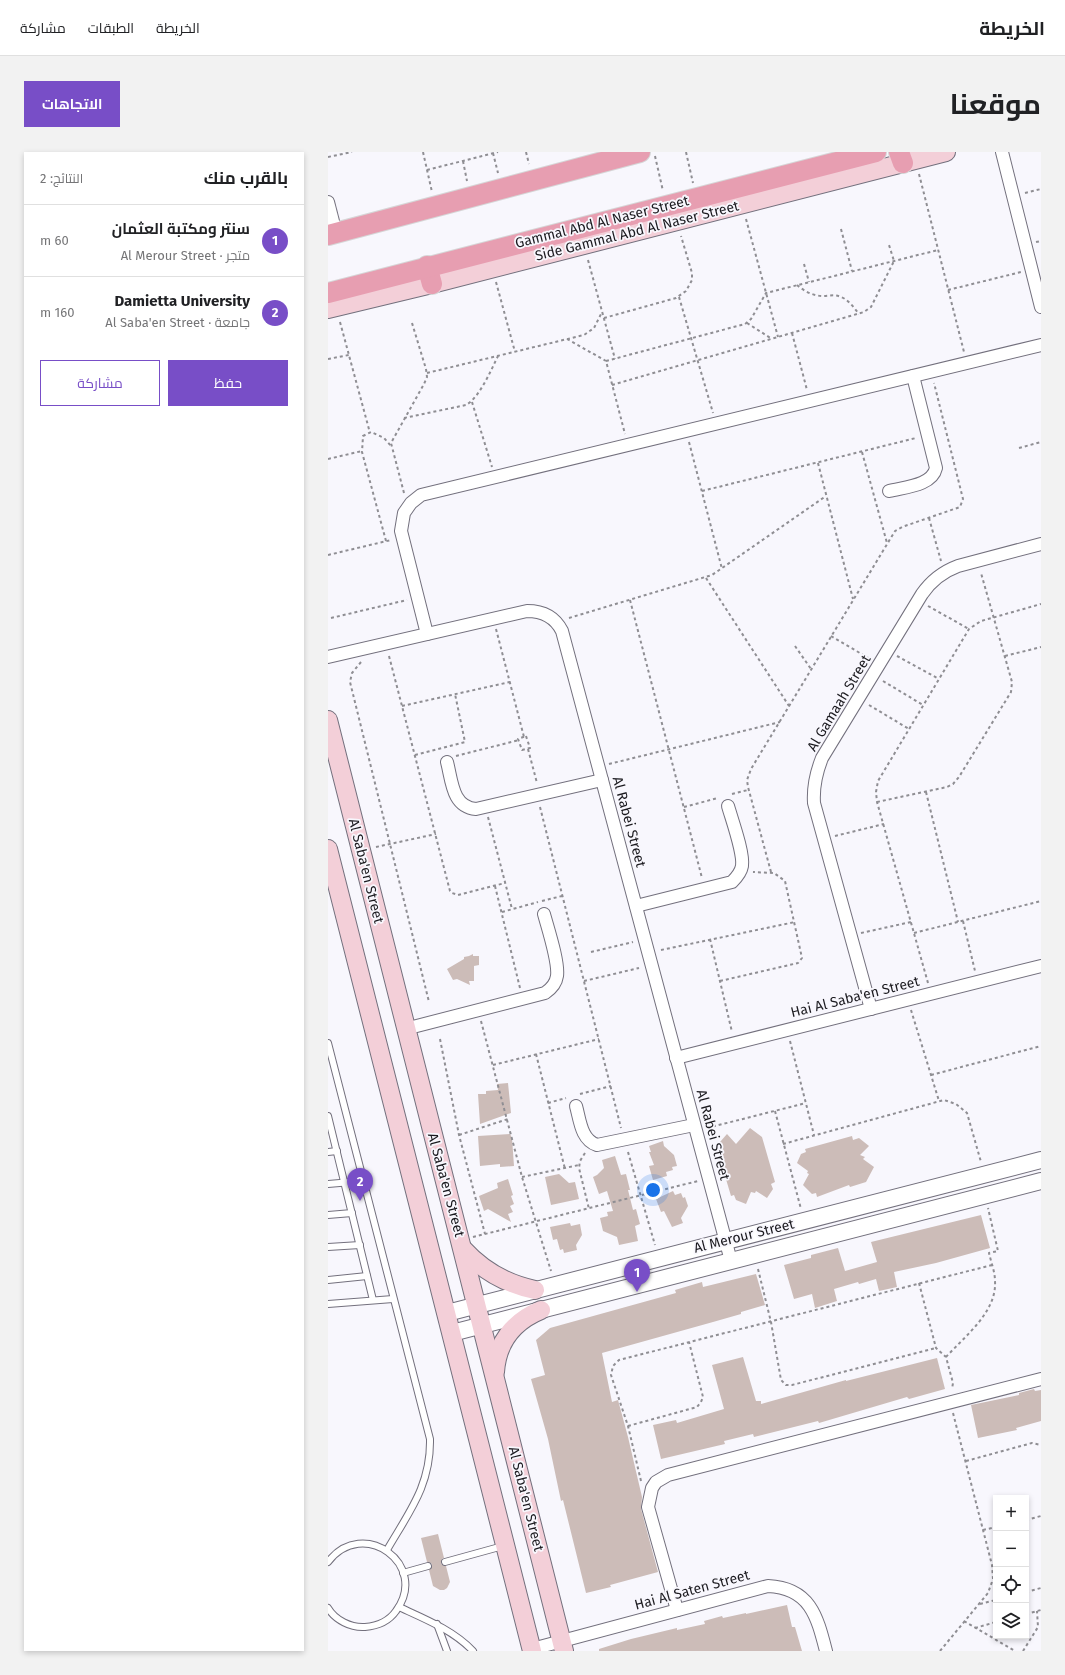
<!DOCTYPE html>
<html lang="ar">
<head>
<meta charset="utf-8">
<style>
  :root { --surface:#fff; --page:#f2f2f2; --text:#202124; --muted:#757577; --line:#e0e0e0; --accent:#784ec7 }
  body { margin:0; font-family:"Fira Sans",Cairo,sans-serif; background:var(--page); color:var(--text); direction:rtl }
  .controls { position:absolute; right:12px; bottom:12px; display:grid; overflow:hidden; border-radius:0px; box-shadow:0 2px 6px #0003 }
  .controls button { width:36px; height:36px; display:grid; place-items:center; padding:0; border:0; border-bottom:1px solid var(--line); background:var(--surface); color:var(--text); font:20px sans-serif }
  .you { position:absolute; left:325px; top:1038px; width:14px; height:14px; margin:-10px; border:3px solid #fff; border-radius:50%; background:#1a73e8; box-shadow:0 0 0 6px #1a73e833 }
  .badge { display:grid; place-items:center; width:26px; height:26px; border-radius:50%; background:var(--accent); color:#fff; font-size:13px; font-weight:700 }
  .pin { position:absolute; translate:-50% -33px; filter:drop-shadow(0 1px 2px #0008) }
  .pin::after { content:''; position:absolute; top:21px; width:14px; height:12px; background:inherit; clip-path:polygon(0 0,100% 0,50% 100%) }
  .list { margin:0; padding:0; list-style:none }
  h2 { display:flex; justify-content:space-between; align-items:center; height:52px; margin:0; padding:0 16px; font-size:17px }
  h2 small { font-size:13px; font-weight:400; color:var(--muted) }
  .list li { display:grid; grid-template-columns:26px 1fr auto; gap:12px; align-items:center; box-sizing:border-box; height:72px; padding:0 16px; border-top:1px solid var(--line) }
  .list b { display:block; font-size:15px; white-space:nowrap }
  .list p { margin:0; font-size:13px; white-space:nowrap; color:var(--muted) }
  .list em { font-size:13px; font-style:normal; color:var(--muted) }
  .actions { display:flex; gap:8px; padding:12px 16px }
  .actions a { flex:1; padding:9px 0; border:1px solid var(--accent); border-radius:0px; text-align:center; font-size:14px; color:var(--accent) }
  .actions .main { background:var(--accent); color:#fff }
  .icon { flex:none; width:22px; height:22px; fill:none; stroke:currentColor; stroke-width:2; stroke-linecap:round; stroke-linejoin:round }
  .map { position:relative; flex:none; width:713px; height:1499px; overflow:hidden; direction:ltr; border-radius:0px }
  header { display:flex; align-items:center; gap:24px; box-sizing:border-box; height:56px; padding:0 20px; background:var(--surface); border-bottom:1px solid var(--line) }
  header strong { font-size:19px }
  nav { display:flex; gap:22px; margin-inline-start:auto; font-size:14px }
  .intro { display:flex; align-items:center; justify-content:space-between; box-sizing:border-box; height:96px; padding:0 24px }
  h1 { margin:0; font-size:28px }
  .button { padding:10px 18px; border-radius:0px; background:var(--accent); color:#fff; font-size:14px; font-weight:700 }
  main { display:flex; gap:24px; padding:0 24px }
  aside { flex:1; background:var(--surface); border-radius:0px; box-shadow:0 2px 6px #0003 }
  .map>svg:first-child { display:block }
  .building { fill:#ccbcb8 }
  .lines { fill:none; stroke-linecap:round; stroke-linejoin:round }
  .service-casing { stroke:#73707d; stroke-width:8 }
  .minor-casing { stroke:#73707d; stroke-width:14 }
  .tertiary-casing { stroke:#73707d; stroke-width:18 }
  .secondary-casing { stroke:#73707d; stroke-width:20 }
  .primary-casing { stroke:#d6d6d7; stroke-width:22 }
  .path { stroke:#8f8e93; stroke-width:2; stroke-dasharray:3 3; stroke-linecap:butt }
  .service { stroke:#fff; stroke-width:6 }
  .minor { stroke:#fff; stroke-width:12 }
  .tertiary { stroke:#fff; stroke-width:16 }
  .secondary { stroke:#f3cfd8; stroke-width:18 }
  .primary { stroke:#e79eb1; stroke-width:20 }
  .labels { text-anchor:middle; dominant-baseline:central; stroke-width:3.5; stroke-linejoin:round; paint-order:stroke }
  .street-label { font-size:14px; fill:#1b1a1f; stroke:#f8f7fd }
</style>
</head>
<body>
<header>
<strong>الخريطة</strong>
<nav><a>الخريطة</a><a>الطبقات</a><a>مشاركة</a></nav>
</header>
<div class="intro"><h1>موقعنا</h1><a class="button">الاتجاهات</a></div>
<main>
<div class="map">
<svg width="713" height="1499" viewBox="0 0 713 1499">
  <rect width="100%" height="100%" fill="#f8f7fd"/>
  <!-- building -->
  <g class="building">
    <path d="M145 802V804H151V813L146 814V829H141L142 833 129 827 125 828 119 817 136 807V805L141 804Z"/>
    <path d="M180 931 183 961 152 972 150 942H158V939L170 938 169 932Z"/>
    <path d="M422 976 434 985 447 1030 443 1032 445 1037 439 1046 428 1039 427 1041 423 1040 418 1052 408 1048 406 1043 403 1044 389 997 393 995 392 990 399 982 408 992Z"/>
    <path d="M182 982 184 986 186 1014 172 1015V1012L152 1014 150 984Z"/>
    <path d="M524 984 525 988 531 986 541 994 532 1003 537 1005 535 1007 546 1015 538 1030 522 1035 521 1033 489 1045 488 1041 484 1042 475 1033 481 1022 479 1021 480 1019 469 1011 473 1002 478 1000 477 997Z"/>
    <path d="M335 989 336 994 346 1003 349 1014 344 1015 345 1018 338 1020 339 1024 325 1028 321 1014 326 1013 321 1000H323L321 994Z"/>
    <path d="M287 1004 293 1023 298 1022 302 1038H300L305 1058 308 1057 312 1072 307 1074 310 1089 291 1093 289 1085 275 1079 272 1066 280 1064 279 1060 285 1059 279 1039 271 1042 265 1025 269 1023 276 1016 274 1008Z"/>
    <path d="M231 1022 241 1031 247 1030 251 1047 223 1053 217 1025Z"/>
    <path d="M180 1027 185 1043 183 1044 186 1052 182 1054 185 1060 180 1062 183 1070 160 1057 156 1059 151 1044 170 1036 169 1031Z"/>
    <path d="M345 1039 347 1043 353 1041 355 1046 357 1045 360 1054 353 1066 355 1071 344 1075 336 1059 333 1060 328 1047Z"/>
    <path d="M653 1063 662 1096 608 1111 566 1120 569 1135 551 1139 548 1127 531 1132 530 1130 506 1137 509 1149 487 1156 484 1142 466 1147 456 1113 483 1106V1103L510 1096 517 1119 549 1110 543 1090Z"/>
    <path d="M242 1071 243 1074 252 1072 254 1083 248 1093 249 1098 236 1101 235 1097 232 1098 229 1087 225 1088 222 1075Z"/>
    <path d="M428 1122 437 1153 413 1160V1162L385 1170 274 1201 284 1250 290 1248 300 1285 314 1345 313 1357 330 1420 282 1433 283 1435 258 1441 235 1348 233 1349 220 1287 203 1227 217 1223 208 1188 222 1176 348 1141 347 1138 374 1130 375 1135Z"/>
    <path d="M415 1205 428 1249H433V1252L518 1228V1229L609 1206 617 1237 581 1247 579 1245 491 1271 490 1269 426 1285 425 1282 396 1289 397 1292 333 1307 325 1273 348 1268 349 1271 396 1257 384 1213Z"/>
    <path d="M706 1237 707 1239 713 1238V1269L688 1276 689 1278 650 1286 643 1253 691 1243V1241Z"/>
    <path d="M110 1382 116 1406 114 1407 113 1411 114 1413 118 1414 122 1430 119 1436 116 1438H112L105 1434 101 1418 104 1413 103 1411 99 1410 93 1386Z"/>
    <path d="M459 1453 464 1475H467L474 1499H271V1497L303 1487 349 1476V1478L377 1472 376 1469 394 1464 395 1466 418 1461V1462Z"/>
  </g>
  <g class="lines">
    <!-- service casing -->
    <g class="service-casing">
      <g id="service">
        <path d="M0 891 102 1287C103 1333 81 1360 59 1398"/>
        <path d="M0 964 45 1148"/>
        <path d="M0 1000 9 999"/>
        <path d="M0 1032 35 1029"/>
        <path d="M0 1063 24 1061"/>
        <path d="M0 1095 32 1093"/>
        <path d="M0 1128 39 1124"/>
        <path d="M0 1152 65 1147"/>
        <path d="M0 1410C35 1364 102 1413 68 1459 61 1469 49 1474 37 1475 23 1476 7 1468 0 1456"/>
        <path d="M117 1410 175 1394"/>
        <path d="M75 1421 100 1414"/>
        <path d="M71 1455C97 1467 125 1478 145 1499"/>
        <path d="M109 1472 119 1499"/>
      </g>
    </g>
    <!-- minor casing -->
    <g class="minor-casing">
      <g id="minor">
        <path d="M674 0 713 155"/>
        <path d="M0 50 8 81"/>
        <path d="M561 339C576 335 604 334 608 316L585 224"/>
        <path d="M99 482 73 379 76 361 83 351 93 343 713 193"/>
        <path d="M0 505 199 459C215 459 227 465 234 479L403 1109"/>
        <path d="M119 610C124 629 124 655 148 657L274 628"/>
        <path d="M308 754 404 730C409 725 413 720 414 714 416 701 404 668 400 654"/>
        <path d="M543 857 486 651C485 635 488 621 494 606L594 442C603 429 614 420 630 414L713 392"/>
        <path d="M77 877 217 841C223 837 228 831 229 824 231 810 220 777 216 762"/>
        <path d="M348 906 713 814"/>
        <path d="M248 954C252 968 253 988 269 993L366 973"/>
        <path d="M349 1458 320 1355 324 1336 328 1330 340 1323 713 1227"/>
        <path d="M204 1497 440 1434C482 1436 489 1464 498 1499"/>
      </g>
    </g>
    <!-- tertiary casing -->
    <g class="tertiary-casing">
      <g id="tertiary">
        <path d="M119 1161 713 1008"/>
        <path d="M124 1181 713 1029"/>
      </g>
    </g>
    <!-- secondary casing -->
    <g class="secondary-casing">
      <g id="secondary">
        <path d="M0 157 104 132 618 0"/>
        <path d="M0 568 236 1499"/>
        <path d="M0 697 204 1499"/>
        <path d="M135 1097C155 1119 178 1132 207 1138"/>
        <path d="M167 1220C169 1190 186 1169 213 1158"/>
      </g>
    </g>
    <!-- primary casing -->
    <g class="primary-casing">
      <g id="primary">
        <path d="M571 0 575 11"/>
        <path d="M0 83 312 0"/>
        <path d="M99 114 104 132"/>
        <path d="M0 141 548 0"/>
      </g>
    </g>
    <!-- path -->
    <g class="path">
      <path d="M95 0 104 40"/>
      <path d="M198 0 201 12"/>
      <path d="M358 0 365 31"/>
      <path d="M165 1 170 21"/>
      <path d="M327 4 335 39"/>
      <path d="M0 5 24 0"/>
      <path d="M135 9 139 29"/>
      <path d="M99 18 170 0"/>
      <path d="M591 22 636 200"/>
      <path d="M697 41 713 37"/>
      <path d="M418 67 450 185"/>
      <path d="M513 77 524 119"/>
      <path d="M708 90 713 89"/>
      <path d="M260 108 287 207"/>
      <path d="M476 112 481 130"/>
      <path d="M168 130 187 200"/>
      <path d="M469 133C476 139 485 144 495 144 501 144 507 142 513 145 521 148 526 156 531 162"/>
      <path d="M620 138 693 120"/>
      <path d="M351 145 385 261"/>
      <path d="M276 166 348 146 358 139 364 128V121L353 84"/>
      <path d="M12 170 42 281"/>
      <path d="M419 171 444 187"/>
      <path d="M464 181 479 238"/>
      <path d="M239 187 278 209 297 282"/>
      <path d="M0 207 21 203"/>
      <path d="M278 209 417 172 423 167 438 141 610 98"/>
      <path d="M99 221 256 183 266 176 274 160"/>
      <path d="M284 233 536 160 543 155 566 109 561 93"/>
      <path d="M144 250 164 315"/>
      <path d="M76 266 138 253C152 245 163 218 170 204"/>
      <path d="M361 290 394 417"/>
      <path d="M691 296 713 290"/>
      <path d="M534 300 559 391"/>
      <path d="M0 307 34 299"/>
      <path d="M490 311 525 447"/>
      <path d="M374 339 588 286"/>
      <path d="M76 341 63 291 96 232 99 225 98 217 84 171"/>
      <path d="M601 366 613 409"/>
      <path d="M58 389 34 300 35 284 43 280 56 286 63 294"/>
      <path d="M0 403 63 388"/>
      <path d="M378 426 461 554"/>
      <path d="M302 448 374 726"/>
      <path d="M600 454 641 477"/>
      <path d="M3 466 79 448"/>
      <path d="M241 466 384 423 498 344"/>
      <path d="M168 477 196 585"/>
      <path d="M503 484 542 507"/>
      <path d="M467 494 483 517"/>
      <path d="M61 504 122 739 124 741 130 743 177 731"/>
      <path d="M569 504 611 527"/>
      <path d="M677 504 713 495"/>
      <path d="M33 510 24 521 22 530 101 850"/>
      <path d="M555 529 595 553"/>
      <path d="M541 553 581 577"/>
      <path d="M74 554 182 530"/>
      <path d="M198 584 202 596 194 598 190 587Z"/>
      <path d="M200 597 209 631"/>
      <path d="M87 603 137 590 127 542"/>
      <path d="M128 604 191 588"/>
      <path d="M281 612 452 570"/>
      <path d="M598 640 630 770"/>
      <path d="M404 642 420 638"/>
      <path d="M549 650 619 635 625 632 631 625 683 540 684 530 653 421"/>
      <path d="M212 655 293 976"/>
      <path d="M356 655 390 646"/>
      <path d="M160 665 184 757"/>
      <path d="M507 684 556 672"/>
      <path d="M48 695 108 682"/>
      <path d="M443 720 420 635 419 628 423 617 567 379 574 375 632 355 635 347 606 231"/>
      <path d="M167 734 192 836"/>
      <path d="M214 749 234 744"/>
      <path d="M174 760 210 750"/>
      <path d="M635 769 647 819"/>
      <path d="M533 781 583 770"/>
      <path d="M586 781 713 749"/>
      <path d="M382 787 404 880"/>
      <path d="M333 798 467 770"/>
      <path d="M263 800 305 790"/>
      <path d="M256 829 311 816"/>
      <path d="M392 829 470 811 474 806 457 729 446 721 425 720"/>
      <path d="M600 831 549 650 548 640 550 629 641 477 653 469 713 452"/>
      <path d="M583 858 611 949"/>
      <path d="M153 869 194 1025 223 1119"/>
      <path d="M112 887 131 983 157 1082"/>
      <path d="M462 889 486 983"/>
      <path d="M208 902 237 1017"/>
      <path d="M165 913 271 887"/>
      <path d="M603 923 713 894"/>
      <path d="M252 942 283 934"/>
      <path d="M220 951 238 946"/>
      <path d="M447 959 473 1057"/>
      <path d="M379 976 478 951"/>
      <path d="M131 983 180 967"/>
      <path d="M455 992 616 948 628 952 639 961 653 1010"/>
      <path d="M300 1000 327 1093"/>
      <path d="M257 1001 252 1009 251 1016 261 1057"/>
      <path d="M194 1025 251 1013"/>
      <path d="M145 1085 370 1029"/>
      <path d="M430 1117 443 1170 453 1228 458 1233H464L608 1196"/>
      <path d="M591 1131 608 1196 618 1205 625 1231 624 1237"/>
      <path d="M618 1205C637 1184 669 1160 667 1129 667 1120 663 1110 661 1101L670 1099 660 1056"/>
      <path d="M300 1274 369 1255 373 1250 375 1245 361 1190"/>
      <path d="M638 1309 704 1291 713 1293"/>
      <path d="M313 1329 300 1274 283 1223 285 1214 291 1208 664 1113"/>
      <path d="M698 1368 713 1364"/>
      <path d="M655 1378 668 1375"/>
      <path d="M698 1440 713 1436"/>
      <path d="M652 1452 668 1448"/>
      <path d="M698 1462 713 1458"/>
      <path d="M636 1469 687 1499"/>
      <path d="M647 1476 668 1470"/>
      <path d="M612 1499 660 1441 665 1427 664 1413 625 1261"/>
      <path d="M695 1499 710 1475 709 1459"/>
    </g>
    <!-- service -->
    <use href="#service" class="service"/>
    <!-- minor -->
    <use href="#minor" class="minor"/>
    <!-- tertiary -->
    <use href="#tertiary" class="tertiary"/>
    <!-- secondary -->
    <use href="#secondary" class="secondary"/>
    <!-- primary -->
    <use href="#primary" class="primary"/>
  </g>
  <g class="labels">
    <!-- street labels -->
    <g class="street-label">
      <text transform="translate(274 70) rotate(-14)">Gammal Abd Al Naser Street</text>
      <text transform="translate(309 79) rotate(-14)">Side Gammal Abd Al Naser Street</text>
      <text transform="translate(511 551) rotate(-59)">Al Gamaah Street</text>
      <text transform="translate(301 670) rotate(75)">Al Rabei Street</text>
      <text transform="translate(38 719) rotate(76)">Al Saba'en Street</text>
      <text transform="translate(527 845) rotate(-14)">Hai Al Saba'en Street</text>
      <text transform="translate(385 983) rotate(75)">Al Rabei Street</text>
      <text transform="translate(118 1033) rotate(75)">Al Saba'en Street</text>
      <text transform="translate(416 1084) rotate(-14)">Al Merour Street</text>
      <text transform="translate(198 1347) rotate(76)">Al Saba'en Street</text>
      <text transform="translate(364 1438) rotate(-15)">Hai Al Saten Street</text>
    </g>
  </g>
</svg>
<div class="controls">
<button>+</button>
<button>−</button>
<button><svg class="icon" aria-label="locate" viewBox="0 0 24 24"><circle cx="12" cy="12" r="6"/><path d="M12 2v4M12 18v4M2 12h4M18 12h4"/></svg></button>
<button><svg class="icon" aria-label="layers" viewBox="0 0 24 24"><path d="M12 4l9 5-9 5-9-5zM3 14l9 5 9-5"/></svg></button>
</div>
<div class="you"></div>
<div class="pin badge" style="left:309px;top:1140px">1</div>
<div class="pin badge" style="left:32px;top:1049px">2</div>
</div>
<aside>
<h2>بالقرب منك<small>النتائج: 2</small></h2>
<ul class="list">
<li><span class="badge">1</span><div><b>سنتر ومكتبة العثمان</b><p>متجر · Al Merour Street</p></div><em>60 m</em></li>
<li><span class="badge">2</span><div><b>Damietta University</b><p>جامعة · Al Saba'en Street</p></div><em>160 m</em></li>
</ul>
<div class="actions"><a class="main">حفظ</a><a>مشاركة</a></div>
</aside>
</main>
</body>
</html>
